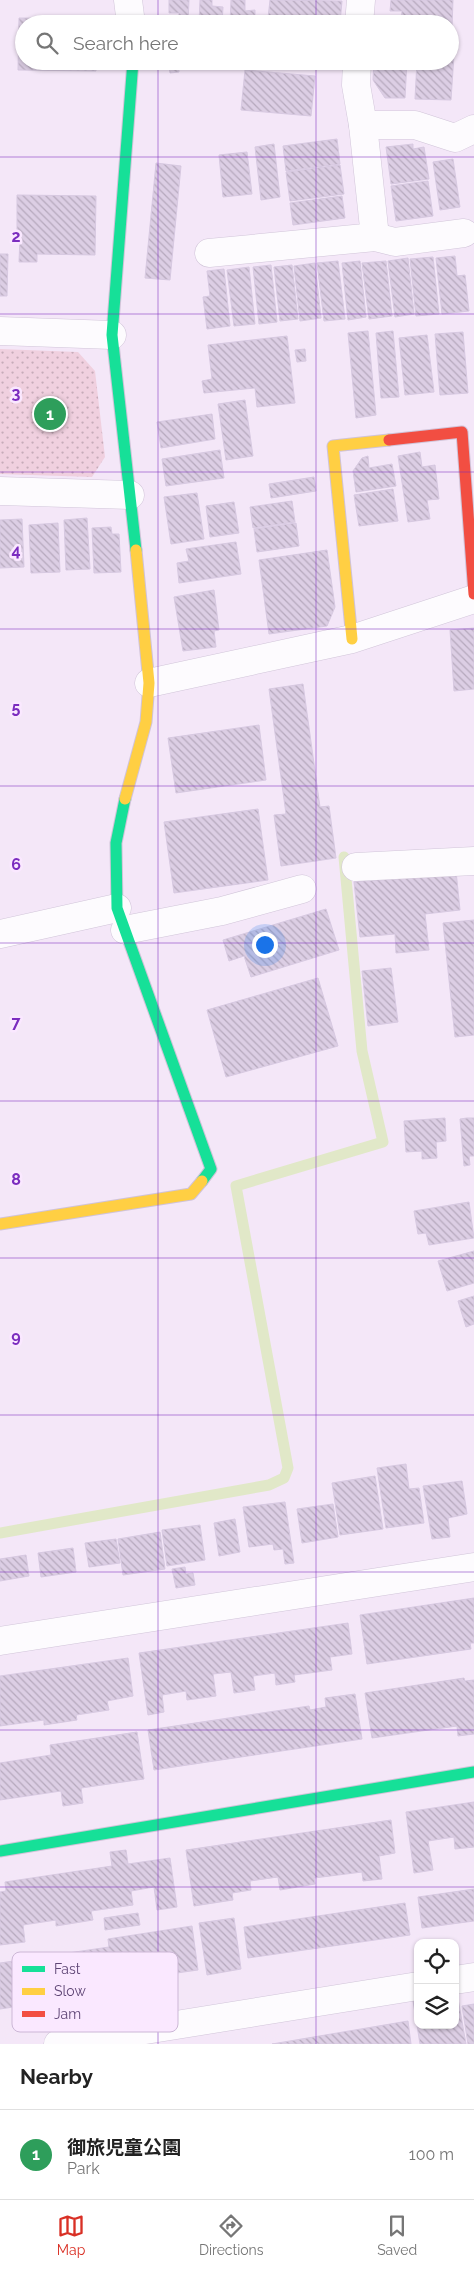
<!DOCTYPE html>
<html lang="en">
<head>
<meta charset="utf-8">
<style>
  :root { --surface:#fff; --page:#f6f6f6; --text:#222; --muted:#767676; --line:#e0e0e0; --accent:#d93025 }
  body { margin:0; font-family:Raleway,"Noto Sans JP",sans-serif; background:var(--page); color:var(--text) }
  .controls { position:absolute; right:15px; bottom:15px; display:grid; overflow:hidden; border-radius:10px; box-shadow:0 1px 4px #0004 }
  .controls button { width:45px; height:45px; display:grid; place-items:center; padding:0; border:0; border-bottom:1px solid var(--line); background:var(--surface); color:var(--text); font:25px sans-serif }
  .you { position:absolute; left:264px; top:944px; width:18px; height:18px; margin:-12px; border:4px solid #fff; border-radius:50%; background:#1a73e8; box-shadow:0 0 0 8px #1a73e833 }
  .badge { display:grid; place-items:center; width:32px; height:32px; border-radius:50%; background:var(--accent); color:#fff; font-size:16px; font-weight:700 }
  .pin { position:absolute; translate:-50% -50%; border:2px solid #fff; box-shadow:0 1px 5px #0006 }
  .list { margin:0; padding:0; list-style:none }
  h2 { display:flex; justify-content:space-between; align-items:center; height:65px; margin:0; padding:0 20px; font-size:21px }
  h2 small { font-size:16px; font-weight:400; color:var(--muted) }
  .list li { display:grid; grid-template-columns:32px 1fr auto; gap:15px; align-items:center; box-sizing:border-box; height:90px; padding:0 20px; border-top:1px solid var(--line) }
  .list b { display:block; font-size:19px; white-space:nowrap }
  .list p { margin:0; font-size:16px; white-space:nowrap; color:var(--muted) }
  .list em { font-size:16px; font-style:normal; color:var(--muted) }
  .icon { flex:none; width:28px; height:28px; fill:none; stroke:currentColor; stroke-width:2; stroke-linecap:round; stroke-linejoin:round }
  .map { position:relative; flex:none; width:474px; height:2044px; overflow:hidden }
  .search { position:absolute; background:var(--surface); box-shadow:0 1px 4px #0004; left:15px; right:15px; top:15px; height:55px; display:flex; align-items:center; gap:12px; box-sizing:border-box; padding:0 18px; border-radius:28px; color:var(--muted); font-size:19px }
  .sheet { height:155px; background:var(--surface) }
  nav { display:flex; justify-content:space-around; align-items:center; box-sizing:border-box; height:70px; border-top:1px solid var(--line); background:var(--surface); font-size:14px; color:var(--muted) }
  nav a { display:grid; justify-items:center; gap:2px }
  nav .on { color:var(--accent) }
  .map>svg:first-child { display:block }
  .park { fill:url(#park-dots) }
  .lines { fill:none; stroke-linecap:round; stroke-linejoin:round }
  .stream { stroke:#e1e8c8; stroke-width:11 }
  .building { fill:url(#building-back-hatch); stroke:#d7c9e1 }
  .street-casing { stroke:#d1c5d9; stroke-width:29 }
  .fast-casing { stroke:#d0c3d8; stroke-width:13 }
  .slow-casing { stroke:#d0c3d8; stroke-width:13 }
  .jam-casing { stroke:#d0c3d8; stroke-width:13 }
  .street { stroke:#fdfbfe; stroke-width:28 }
  .fast { stroke:#16e098; stroke-width:11 }
  .slow { stroke:#ffcf43; stroke-width:11 }
  .jam { stroke:#f24e42; stroke-width:11 }
  .grid { fill:none; stroke:#7b2cbf; stroke-width:1; stroke-opacity:0.55 }
  .key { fill:#fae8ff; stroke:#ccb7d6; stroke-width:1 }
  .key-label { font-size:14px; fill:#5f4676 }
  .grid-label { font-size:16px; text-anchor:middle; font-weight:bold; fill:#7b2cbf; stroke:#fae8ff; stroke-width:5; stroke-linejoin:round; paint-order:stroke }
</style>
</head>
<body>
<div class="map">
<svg width="474" height="2044" viewBox="0 0 474 2044">
  <defs>
    <pattern id="park-dots" width="8" height="8" patternUnits="userSpaceOnUse" patternTransform="scale(1.25)"><rect width="8" height="8" fill="#f0d0df"/><path d="M2 2h.1M6 6h.1" fill="none" stroke="#c6abb9" stroke-width="1.8" stroke-linecap="round"/></pattern>
    <pattern id="building-back-hatch" width="6" height="6" patternUnits="userSpaceOnUse" patternTransform="scale(1.25)"><rect width="6" height="6" fill="#dccee4"/><path d="M-1 5l2 2M0 0l6 6M5-1l2 2" fill="none" stroke="#b6a9bd"/></pattern>
  </defs>
  <rect width="100%" height="100%" fill="#f4e7f8"/>
  <!-- park -->
  <path class="park" d="M0 349 78 352 95 371 105 457 92 477 0 474Z"/>
  <g class="lines">
    <!-- stream -->
    <path class="stream" d="M0 1533 269 1485 284 1478 288 1468 236 1186 383 1142 362 1051 344 857"/>
  </g>
  <!-- building -->
  <g class="building">
    <path d="M169 0H189L188 24H178L179 13H169Z"/>
    <path d="M200 0H212V6L223 7 222 24H199Z"/>
    <path d="M231 0H245V11L255 10V24H230Z"/>
    <path d="M270 0 342 1 340 23 268 18Z"/>
    <path d="M391 0H453L452 28 450 24H401L402 11H390Z"/>
    <path d="M19 18 96 19V24H24V61H96V71L18 70Z"/>
    <path d="M271 21 311 24H270Z"/>
    <path d="M450 39 455 40 451 100 415 99 417 61H450Z"/>
    <path d="M168 61H178L179 72 170 73Z"/>
    <path d="M374 61H407L405 98H385L373 80Z"/>
    <path d="M245 70 315 76 311 116 241 110Z"/>
    <path d="M337 139 340 164 286 171 283 146Z"/>
    <path d="M274 144 280 197 261 200 255 147Z"/>
    <path d="M413 144V149L424 147 429 179 391 184 386 147Z"/>
    <path d="M247 152 252 194 223 197 219 155Z"/>
    <path d="M453 159 460 207 440 210 433 162Z"/>
    <path d="M156 163 181 166 170 280 145 278Z"/>
    <path d="M340 165 344 194 290 201 286 172Z"/>
    <path d="M428 181 433 216 396 221 391 186Z"/>
    <path d="M17 195 96 196 95 255 37 254V262H19L20 236H17Z"/>
    <path d="M342 196 345 218 293 225 290 203Z"/>
    <path d="M0 254H8L7 296H0Z"/>
    <path d="M455 256 457 276 465 275 469 311 442 314 436 258Z"/>
    <path d="M433 257 439 314 416 316 410 259Z"/>
    <path d="M408 258 414 314 395 317 388 261Z"/>
    <path d="M338 261 345 319 324 321 317 263Z"/>
    <path d="M360 261 366 317 348 320 342 263Z"/>
    <path d="M386 261 392 316 369 319 362 263Z"/>
    <path d="M315 263 321 318 300 321 294 266Z"/>
    <path d="M271 265 277 322 259 324 253 267Z"/>
    <path d="M292 265 298 319 280 321 274 267Z"/>
    <path d="M249 267 255 324 234 326 227 270Z"/>
    <path d="M224 269 230 326 207 329 203 297 210 296 207 271Z"/>
    <path d="M368 331 376 415 356 418 348 333Z"/>
    <path d="M393 331 399 397 381 398 376 333Z"/>
    <path d="M463 332 468 393 440 395 435 334Z"/>
    <path d="M427 335 434 392 405 395 399 338Z"/>
    <path d="M287 336 295 403 257 407 255 388 204 393 202 381 212 379 208 345Z"/>
    <path d="M305 349 306 361 297 362 295 350Z"/>
    <path d="M245 400 253 456 226 460 218 404Z"/>
    <path d="M212 414 215 439 161 448 157 422Z"/>
    <path d="M220 450 224 478 166 486 162 459Z"/>
    <path d="M420 452 422 467 435 465 439 499 427 500 430 519 408 522 398 456Z"/>
    <path d="M368 456 369 468 392 464 396 486 356 492 353 471 362 458Z"/>
    <path d="M314 477 316 491 271 498 269 484Z"/>
    <path d="M393 489 398 521 359 526 354 495Z"/>
    <path d="M197 493 204 539 171 544 164 497Z"/>
    <path d="M292 501 295 522 253 528 250 507Z"/>
    <path d="M234 502 239 533 210 537 206 506Z"/>
    <path d="M87 518 90 569 66 570 64 520Z"/>
    <path d="M22 519 24 567 0 568V520Z"/>
    <path d="M58 523 60 572 31 573 29 525Z"/>
    <path d="M296 523 299 546 257 552 254 529Z"/>
    <path d="M111 527 112 534H119L121 572 94 573 92 528Z"/>
    <path d="M236 542 241 574 179 583 177 563 189 561 186 549Z"/>
    <path d="M327 550 335 607 327 626 269 634 259 560Z"/>
    <path d="M214 590 219 630 214 631 216 647 183 651 174 597Z"/>
    <path d="M474 628V689L454 691 450 630Z"/>
    <path d="M303 684 320 807 329 806 336 858 281 866 274 815 286 814 269 689Z"/>
    <path d="M259 725 266 780 176 793 168 738Z"/>
    <path d="M258 809 268 880 174 893 164 822Z"/>
    <path d="M456 871 460 910 425 914 429 950 396 953 395 934 360 937 354 882Z"/>
    <path d="M326 909 339 950 251 977 244 956 229 961 223 940Z"/>
    <path d="M474 920V1035L455 1037 443 923Z"/>
    <path d="M391 968 398 1022 368 1026 362 971Z"/>
    <path d="M318 978 338 1046 226 1077 207 1010Z"/>
    <path d="M445 1118 446 1141 436 1142 437 1158 422 1159V1151L406 1152 404 1121Z"/>
    <path d="M467 1118H474V1156H469L470 1165 464 1166 460 1119Z"/>
    <path d="M469 1202 474 1238 429 1245 426 1233 418 1234 414 1211Z"/>
    <path d="M474 1251V1283L447 1291 438 1261Z"/>
    <path d="M474 1296V1324L466 1327 458 1301Z"/>
    <path d="M406 1464 409 1489 419 1488 424 1523 386 1528 377 1468Z"/>
    <path d="M375 1476 383 1529 340 1535 332 1483Z"/>
    <path d="M462 1481 467 1514 448 1518 450 1537 432 1539 423 1486Z"/>
    <path d="M285 1502 294 1563 285 1564 283 1549 274 1550 273 1544 249 1547 243 1507Z"/>
    <path d="M333 1504 338 1537 302 1543 297 1509Z"/>
    <path d="M235 1519 240 1552 219 1556 214 1523Z"/>
    <path d="M200 1525 205 1560 167 1566 162 1530Z"/>
    <path d="M160 1532 165 1569 123 1575 118 1539Z"/>
    <path d="M116 1539 120 1563 89 1567 85 1543Z"/>
    <path d="M73 1548 76 1572 41 1577 38 1553Z"/>
    <path d="M26 1555 29 1576 0 1581V1559Z"/>
    <path d="M185 1567 186 1574 193 1573 195 1585 176 1588 172 1569Z"/>
    <path d="M474 1598V1643H470L471 1649 367 1664 360 1615Z"/>
    <path d="M348 1623 352 1654 330 1657 332 1670 294 1675 295 1682 276 1685 275 1673 253 1676 255 1690 234 1693 231 1672 213 1674 216 1696 187 1700 186 1691 162 1695 164 1712 148 1715 139 1653Z"/>
    <path d="M128 1658 133 1696 107 1701 109 1710 76 1715 77 1720 44 1725V1720L0 1726V1676Z"/>
    <path d="M464 1678 465 1681 474 1680V1734L458 1736 457 1726 372 1738 365 1693Z"/>
    <path d="M355 1694 362 1739 154 1770 148 1730 309 1706 310 1710 326 1707 325 1698Z"/>
    <path d="M137 1732 144 1779 81 1788 83 1803 63 1806 61 1791 0 1800V1763L51 1755 50 1745Z"/>
    <path d="M474 1802V1847L455 1849 454 1837 428 1841 433 1870 414 1873 406 1812Z"/>
    <path d="M391 1820 395 1853 379 1856 382 1879 363 1881 362 1872 314 1878 315 1884 280 1890 278 1877 250 1881 251 1890 232 1893 233 1900 194 1906 186 1850Z"/>
    <path d="M126 1850 128 1864 170 1858 177 1907 157 1910 154 1887 131 1891 133 1905 91 1911 93 1920 56 1926V1920L23 1925 25 1942 0 1945V1892L6 1891 5 1882 112 1866 110 1852Z"/>
    <path d="M474 1889V1921L422 1928 418 1897Z"/>
    <path d="M405 1903 410 1935 248 1958 244 1927Z"/>
    <path d="M138 1913 140 1925 105 1930 104 1918Z"/>
    <path d="M234 1918 241 1969 207 1975 199 1923Z"/>
    <path d="M192 1926 198 1970 127 1980 129 1995 118 1996 116 1986 53 1996 54 2001 0 2009V1963L109 1947 108 1939Z"/>
    <path d="M457 1993 466 2044H420L413 2001 418 2000V2025H455V1994Z"/>
    <path d="M474 2004V2044H468L462 2006Z"/>
    <path d="M408 2021 411 2044H272Z"/>
  </g>
  <g class="lines">
    <!-- street casing -->
    <g class="street-casing">
      <g id="street">
        <path d="M128 0 131 24"/>
        <path d="M359 24 361 0"/>
        <path d="M363 125H415L455 138 474 129"/>
        <path d="M375 237 395 242 464 233"/>
        <path d="M209 253 375 237 363 125 356 85 357 61"/>
        <path d="M0 331 112 335"/>
        <path d="M0 491 130 495"/>
        <path d="M149 683 352 639 474 599"/>
        <path d="M356 867 474 861"/>
        <path d="M125 930 222 911 302 889"/>
        <path d="M0 934 117 908"/>
        <path d="M0 1641 474 1567"/>
        <path d="M455 1980 474 1977"/>
        <path d="M58 2044 418 1986"/>
      </g>
    </g>
    <!-- fast casing -->
    <g class="fast-casing">
      <g id="fast">
        <path d="M133 61 112 335 136 550"/>
        <path d="M125 799 116 843 117 908 211 1169 202 1181"/>
        <path d="M0 1851 474 1772"/>
      </g>
    </g>
    <!-- slow casing -->
    <g class="slow-casing">
      <g id="slow">
        <path d="M352 639 333 446 389 440"/>
        <path d="M125 799 146 722 149 683 136 550"/>
        <path d="M0 1224 191 1194 202 1181"/>
      </g>
    </g>
    <!-- jam casing -->
    <g class="jam-casing">
      <path id="jam" d="M389 440 462 432 474 594"/>
    </g>
    <!-- street -->
    <use href="#street" class="street"/>
    <!-- fast -->
    <use href="#fast" class="fast"/>
    <!-- slow -->
    <use href="#slow" class="slow"/>
    <!-- jam -->
    <use href="#jam" class="jam"/>
  </g>
  <!-- grid -->
  <path class="grid" d="M158 0V24M316 0V24M158 61V2044M316 61V2044M0 157H474M0 314H474M0 472H474M0 629H474M0 786H474M0 943H474M0 1101H474M0 1258H474M0 1415H474M0 1572H474M0 1730H474M0 1887H474"/>
  <!-- legend -->
  <rect x="12" y="1952" width="166" height="80" rx="8" class="key"/>
  <rect x="22" y="1966" width="23" height="6" fill="#16e098"/>
  <rect x="22" y="1988" width="23" height="7" fill="#ffcf43"/>
  <rect x="22" y="2011" width="23" height="6" fill="#f24e42"/>
  <g class="key-label">
    <text x="54" y="1974">Fast</text>
    <text x="54" y="1996">Slow</text>
    <text x="54" y="2019">Jam</text>
  </g>
  <g class="grid-label">
    <text x="16" y="242">2</text>
    <text x="16" y="399">3</text>
    <text x="16" y="556">4</text>
    <text x="16" y="713">5</text>
    <text x="16" y="870">6</text>
    <text x="16" y="1028">7</text>
    <text x="16" y="1185">8</text>
    <text x="16" y="1342">9</text>
  </g>
</svg>
<div class="controls">
<button><svg class="icon" aria-label="locate" viewBox="0 0 24 24"><circle cx="12" cy="12" r="6"/><path d="M12 2v4M12 18v4M2 12h4M18 12h4"/></svg></button>
<button><svg class="icon" aria-label="layers" viewBox="0 0 24 24"><path d="M12 4l9 5-9 5-9-5zM3 14l9 5 9-5"/></svg></button>
</div>
<div class="you"></div>
<div class="pin badge" style="left:50px;top:414px;background:#2e9e5b">1</div>
<div class="search"><svg class="icon" aria-label="search" viewBox="0 0 24 24"><circle cx="10" cy="10" r="6"/><path d="M15 15l6 6"/></svg>Search here</div>
</div>
<section class="sheet">
<h2>Nearby<small></small></h2>
<ul class="list">
<li><span class="badge" style="background:#2e9e5b">1</span><div><b>御旅児童公園</b><p>Park</p></div><em>100 m</em></li>
</ul>
</section>
<nav>
<a class="on"><svg class="icon" aria-label="map" viewBox="0 0 24 24"><path d="M3 6l6-2 6 2 6-2v14l-6 2-6-2-6 2zM9 4v14M15 6v14"/></svg>Map</a>
<a><svg class="icon" aria-label="directions" viewBox="0 0 24 24"><path d="M12 3l9 9-9 9-9-9zM9 14v-3h6M13 9l2 2-2 2"/></svg>Directions</a>
<a><svg class="icon" aria-label="saved" viewBox="0 0 24 24"><path d="M7 4h10v16l-5-4-5 4z"/></svg>Saved</a>
</nav>
</body>
</html>
